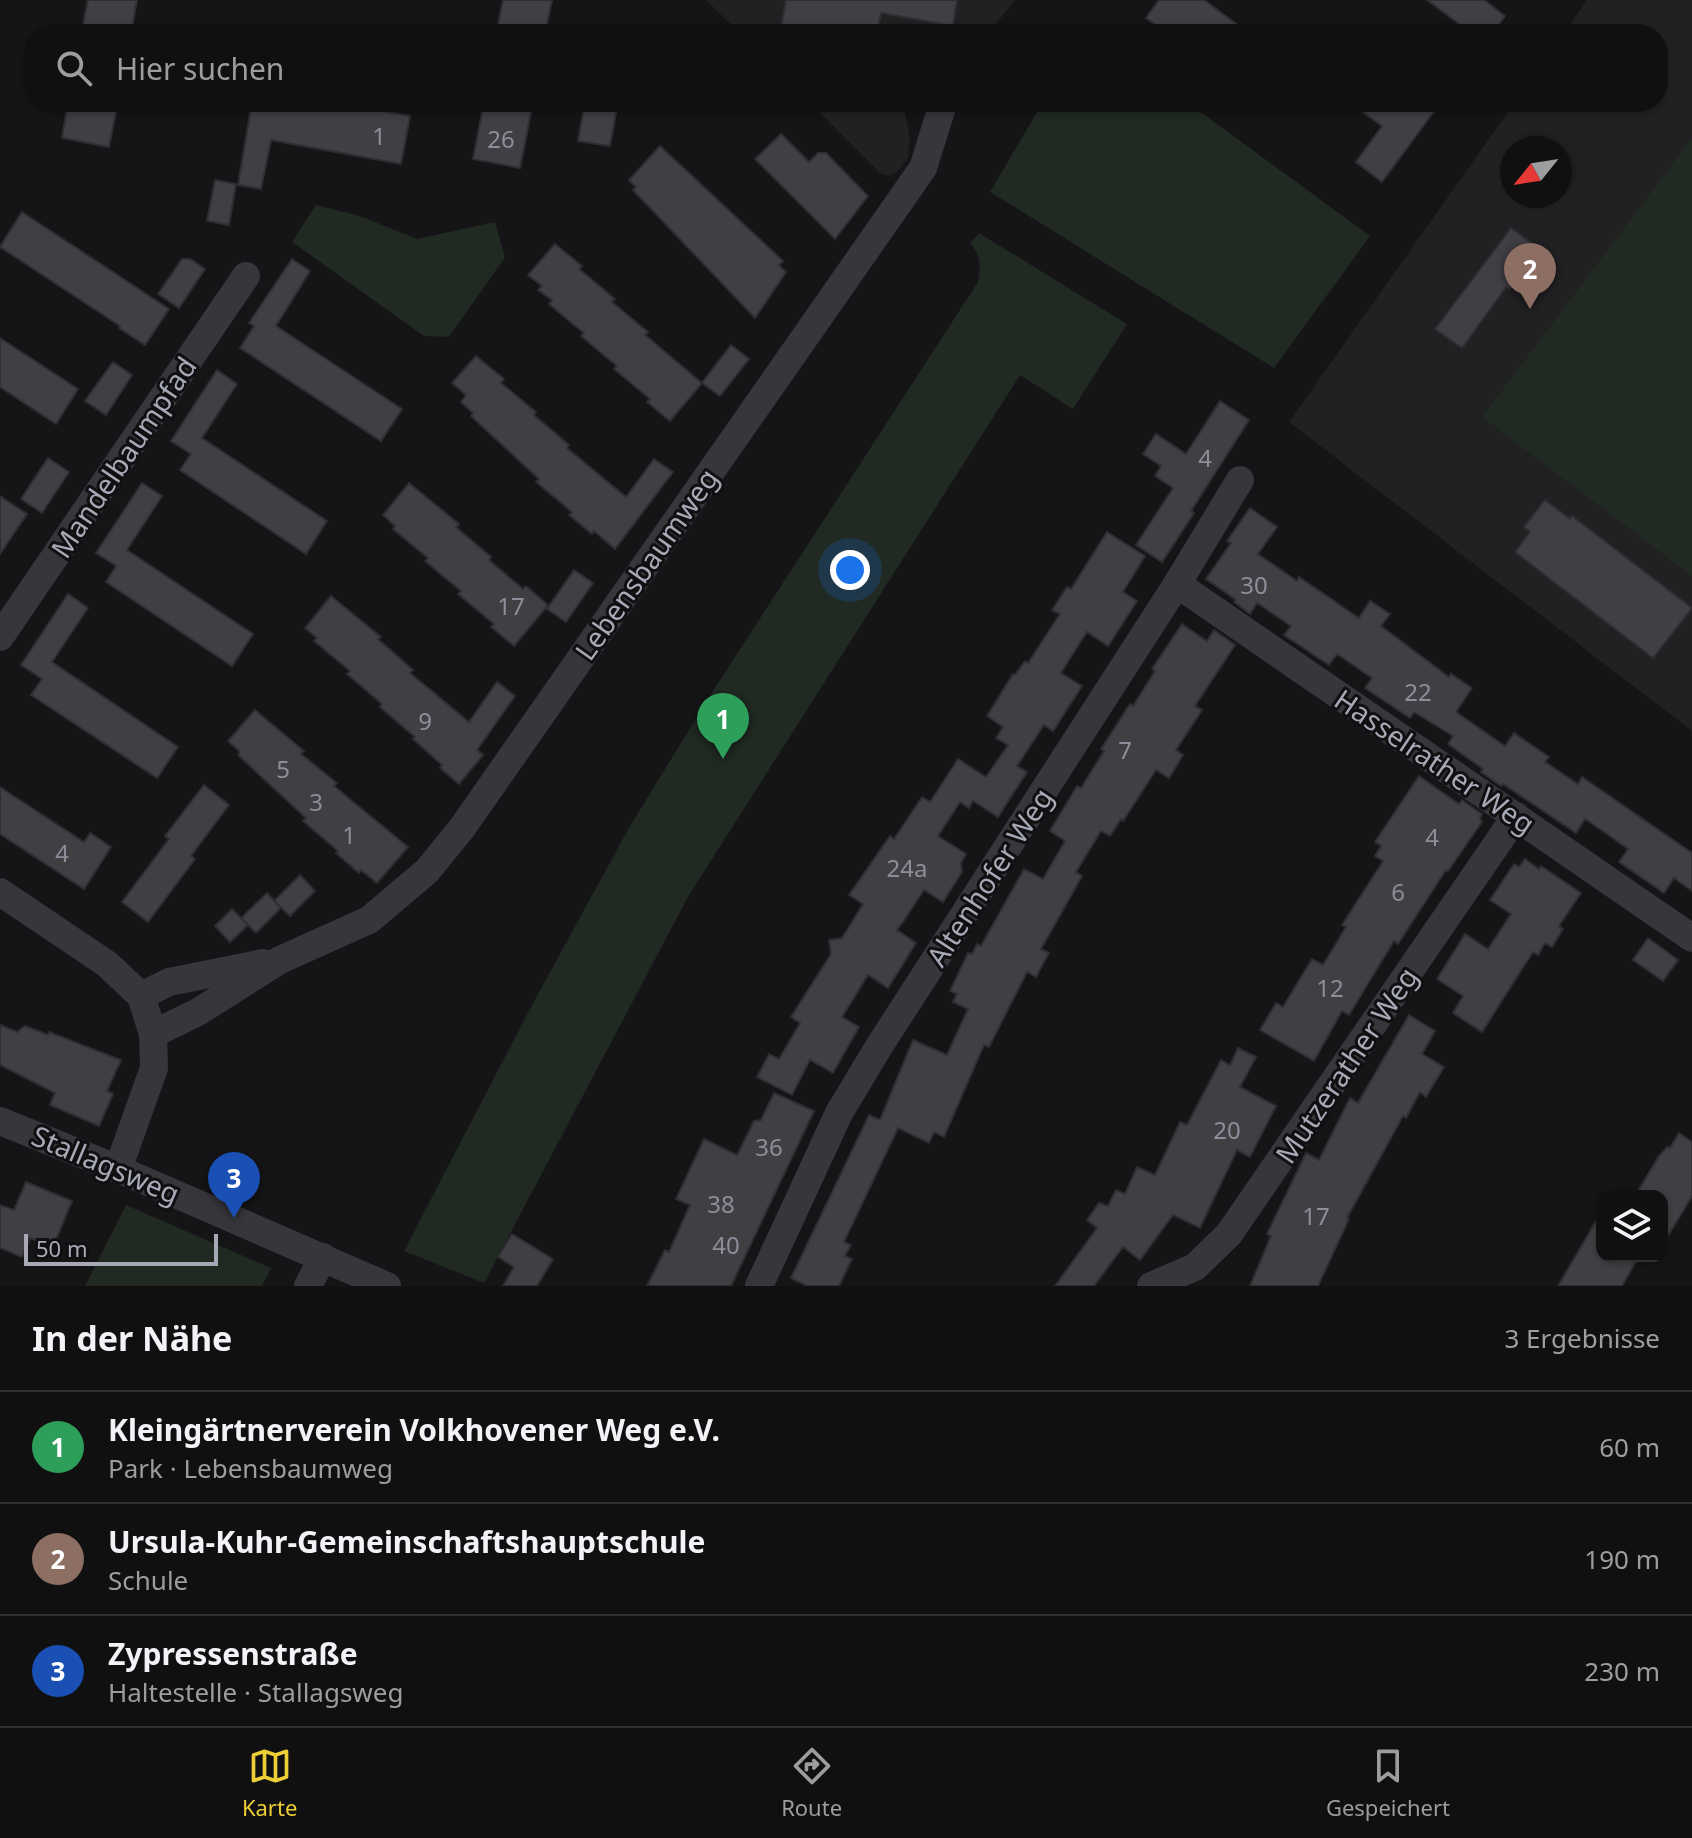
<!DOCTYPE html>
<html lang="de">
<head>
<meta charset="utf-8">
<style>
  :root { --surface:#101011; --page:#19191a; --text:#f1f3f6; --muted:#9c9d9f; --line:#303031; --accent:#edce36 }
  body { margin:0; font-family:"Noto Sans",sans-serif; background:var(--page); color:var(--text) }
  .controls { position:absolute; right:24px; bottom:24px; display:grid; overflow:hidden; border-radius:16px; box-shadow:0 2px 6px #0004 }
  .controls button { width:72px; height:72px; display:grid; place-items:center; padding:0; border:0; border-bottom:2px solid var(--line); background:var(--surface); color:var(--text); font:40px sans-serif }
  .compass { position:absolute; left:1500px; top:136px; width:72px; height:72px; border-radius:50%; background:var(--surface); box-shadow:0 2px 6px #0004; rotate:240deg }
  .scale { position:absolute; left:24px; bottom:20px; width:194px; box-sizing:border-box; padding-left:8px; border:4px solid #a7a9b6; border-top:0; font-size:22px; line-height:28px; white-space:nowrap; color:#a7a9b6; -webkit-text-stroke:6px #101012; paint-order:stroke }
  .you { position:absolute; left:850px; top:570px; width:28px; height:28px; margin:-20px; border:6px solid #fff; border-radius:50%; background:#1a73e8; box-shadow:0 0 0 12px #1a73e833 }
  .badge { display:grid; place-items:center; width:52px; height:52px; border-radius:50%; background:var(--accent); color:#fff; font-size:26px; font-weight:700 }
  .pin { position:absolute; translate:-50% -66px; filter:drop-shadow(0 2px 4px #0008) }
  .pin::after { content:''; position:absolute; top:42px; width:28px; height:24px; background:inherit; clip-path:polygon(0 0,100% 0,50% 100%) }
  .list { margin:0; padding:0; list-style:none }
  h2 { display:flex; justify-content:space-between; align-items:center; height:104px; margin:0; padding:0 32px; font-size:34px }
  h2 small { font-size:26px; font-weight:400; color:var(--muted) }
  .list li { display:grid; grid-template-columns:52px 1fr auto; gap:24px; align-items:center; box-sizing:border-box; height:112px; padding:0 32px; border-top:2px solid var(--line) }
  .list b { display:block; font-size:30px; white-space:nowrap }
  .list p { margin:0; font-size:26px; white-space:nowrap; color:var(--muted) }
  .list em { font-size:26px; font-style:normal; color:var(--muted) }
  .icon { flex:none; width:44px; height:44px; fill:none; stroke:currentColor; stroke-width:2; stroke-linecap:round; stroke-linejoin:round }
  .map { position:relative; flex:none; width:1692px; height:1286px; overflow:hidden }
  .search { position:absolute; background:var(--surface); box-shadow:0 2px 6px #0004; left:24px; right:24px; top:24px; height:88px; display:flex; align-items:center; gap:20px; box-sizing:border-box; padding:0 28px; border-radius:32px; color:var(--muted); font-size:30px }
  .sheet { height:440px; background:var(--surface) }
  nav { display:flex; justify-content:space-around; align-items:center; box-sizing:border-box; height:112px; border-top:2px solid var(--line); background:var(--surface); font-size:22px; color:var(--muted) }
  nav a { display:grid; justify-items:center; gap:4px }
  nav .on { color:var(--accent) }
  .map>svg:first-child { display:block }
  .built { fill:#212124; fill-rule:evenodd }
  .green { fill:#212923 }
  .building { fill:#3f3f44; stroke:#2f2f32; stroke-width:2 }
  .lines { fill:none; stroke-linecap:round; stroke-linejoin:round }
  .minor { stroke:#36363b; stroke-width:28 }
  .labels { text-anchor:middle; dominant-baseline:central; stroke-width:6; stroke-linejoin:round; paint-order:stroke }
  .number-label { font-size:24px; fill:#8d8e9a }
  .street-label { font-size:28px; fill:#a7a9b6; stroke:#101012 }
</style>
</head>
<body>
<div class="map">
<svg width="1692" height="1286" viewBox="0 0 1692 1286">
  <rect width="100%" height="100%" fill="#151517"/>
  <!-- built -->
  <g class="built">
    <path d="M706 0H1015L988 34H741Z"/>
    <path d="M1587 0H1692V731L1289 422 1515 102H1658V34H1563ZM1512 148H1560V196H1512Z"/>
    <path d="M809 102H903L910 139 908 158 897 172 889 176 881 174Z"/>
  </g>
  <!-- green -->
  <g class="green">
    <path d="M1043 102H1187L1370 236 1274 368 990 192Z"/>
    <path d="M1692 138V576L1482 417Z"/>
    <path d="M316 205 360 216 417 239 495 222 505 257 449 337 424 336 292 242Z"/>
    <path d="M979 233 1127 324 1073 409 1020 375 689 895 484 1283 404 1251 532 1005 630 826 713 691 978 282C981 267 981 255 970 243Z"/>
    <path d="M126 1205 271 1268 262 1286H85Z"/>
  </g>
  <!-- building -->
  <g class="building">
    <path d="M88 0H137L131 34H81Z"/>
    <path d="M503 0H552L545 34H496Z"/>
    <path d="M786 0H957L953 26 881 13 877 34H780Z"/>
    <path d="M1159 0H1204L1250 34H1169L1146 18Z"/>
    <path d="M1427 0H1484L1505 16 1492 34H1473Z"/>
    <path d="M68 102H118L109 147 62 138Z"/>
    <path d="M252 102H332L410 116 401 164 271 140 261 189 238 185Z"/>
    <path d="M484 102H533L520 168 473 159Z"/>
    <path d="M585 102H618L610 146 578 141Z"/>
    <path d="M1349 102H1441L1382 182 1356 162 1382 126Z"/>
    <path d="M781 134 809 162 818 153H826L868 196 835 239 755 159Z"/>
    <path d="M660 146 783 261 779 265 786 272 755 318 633 190 636 187 629 180Z"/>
    <path d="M215 180 236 184 229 225 207 221Z"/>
    <path d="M22 212 169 309 145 345 119 328 120 326 0 247Z"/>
    <path d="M1511 228 1538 248 1509 289 1506 287 1462 348 1435 329Z"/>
    <path d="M555 244 582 266 579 269 615 299 612 302 648 332 645 335 702 383 670 421 647 402 650 399 614 369 617 366 581 336 584 333 549 304 552 300 538 290 542 286 528 275Z"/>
    <path d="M182 259H190L205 269 179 308 158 294Z"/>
    <path d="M292 259 310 271 276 326 402 409 381 441 240 348 254 326 249 323Z"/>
    <path d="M0 338 78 389 56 424 0 387Z"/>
    <path d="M731 345 749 359 720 396 702 383Z"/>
    <path d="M476 356 504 379 501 383 536 412 534 415 569 445 567 448 626 497 654 459 673 472 615 549 594 531 592 534 569 515 572 512 536 482 539 479 471 416 473 413 461 402 466 395 452 383Z"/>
    <path d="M113 362 132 375 106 415 85 401Z"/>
    <path d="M217 370 237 384 202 438 327 521 306 554 180 470 191 454 171 441Z"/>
    <path d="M1220 401 1249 420 1191 511 1194 513 1162 562 1136 545 1173 488 1155 476 1161 466 1143 454 1156 434 1186 454Z"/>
    <path d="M48 458 69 472 42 513 21 499Z"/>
    <path d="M142 483 162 496 127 550 253 634 232 666 106 582 116 566 96 553Z"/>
    <path d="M409 483 459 524 456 527 491 557 489 560 523 589 526 586 548 605 514 646 491 627 494 624 458 594 461 591 425 561 428 558 393 529 395 526 383 515Z"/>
    <path d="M0 496 27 514 0 554Z"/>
    <path d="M1545 500 1570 519 1572 516 1692 608 1653 658 1515 552 1530 532 1524 527Z"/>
    <path d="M1250 508 1277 527 1258 554 1297 581 1299 577 1359 618 1370 601 1390 614 1381 626 1449 677 1451 674 1472 688 1456 712 1505 746 1514 733 1549 757 1545 762 1578 784 1582 777 1692 853V891L1674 878 1664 893 1619 862 1628 849 1607 834 1585 819 1576 833 1503 784 1501 786 1481 772 1483 769 1448 744 1453 736 1414 712 1410 718 1365 688 1372 678 1337 654 1329 665 1284 635 1291 626 1257 603 1250 614 1234 602 1236 600 1206 579 1231 543 1227 541Z"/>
    <path d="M1107 532 1145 556 1123 592 1137 601 1123 623 1108 646 1087 632 1074 652 1061 673 1082 686 1053 731 1044 725 1017 766 1027 772 998 817 973 801 969 808 960 802 938 836 966 854 961 863 962 872 943 902 924 890 903 922 897 930 916 943 888 988 868 975 842 1017 859 1027 833 1073 810 1060 792 1095 757 1077 769 1054 779 1059 800 1023 791 1017 831 954 829 940 842 938 863 904 849 895 890 836 894 839 922 797 930 802 958 759 986 777 1008 745 996 738 1003 727 987 716 1013 674 1015 675 1025 661 1028 663 1060 614 1052 610 1067 587 1071 589Z"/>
    <path d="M574 570 593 583 566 622 547 609Z"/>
    <path d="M68 594 88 608 52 662 178 747 157 778 31 695 42 679 21 665Z"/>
    <path d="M331 596 381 637 378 639 413 670 410 673 469 722 497 682 515 696 477 750 483 755 459 784 440 768 442 765 413 739 415 737 380 707 382 704 347 674 350 671 314 641 317 638 305 628Z"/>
    <path d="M1182 624 1207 641 1214 630 1235 645 1195 706 1202 710 1176 750 1183 755 1169 778 1156 770 1123 821 1121 819 1110 836 1101 831 1076 872 1082 876 1041 949 1049 953 1036 977 1027 972 989 1047 984 1045 944 1137 934 1132 929 1143 898 1128 844 1242 851 1245 845 1256 852 1259 839 1286H807L791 1278 869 1115 880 1120 913 1040 947 1055 968 1009 953 1002 957 994 950 991 968 953 972 954 977 944 981 946 1024 869 1043 879 1065 841 1050 831 1077 786 1081 788 1104 751 1101 749 1130 704 1133 706 1155 671 1152 669Z"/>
    <path d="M255 710 304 751 301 754 337 783 334 786 408 847 377 883 361 870 359 873 336 853 338 851 303 821 306 818 238 755 240 752 228 741Z"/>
    <path d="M1419 776 1459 804 1462 800 1482 814 1480 818 1482 822 1448 871 1446 870 1398 944 1394 941 1349 1015 1342 1011 1314 1061 1260 1030 1276 1003 1283 1007 1312 959 1323 965 1346 927 1342 925 1383 861 1375 856 1381 846 1375 842Z"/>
    <path d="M204 785 229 805 191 856 195 859 148 922 122 902 169 839 165 836Z"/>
    <path d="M0 787 84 842 90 833 111 847 84 889 0 834Z"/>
    <path d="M1525 859 1539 869 1541 866 1581 893 1559 926 1563 929 1552 947 1545 943 1538 955 1533 952 1482 1032 1453 1013 1463 996 1437 979 1465 934 1488 949 1511 914 1490 900 1514 864 1519 867Z"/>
    <path d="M300 875 315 891 290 916 274 901Z"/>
    <path d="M267 893 281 908 256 933 241 918Z"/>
    <path d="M232 909 248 925 230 942 215 926Z"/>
    <path d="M1648 938 1678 960 1663 981 1633 960Z"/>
    <path d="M1409 1015 1435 1031 1422 1054 1444 1067 1426 1097 1420 1092 1406 1118 1403 1116 1347 1218 1349 1219 1318 1286H1250L1271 1236 1267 1234 1306 1153 1319 1160 1350 1098 1358 1103Z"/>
    <path d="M0 1025 17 1032 25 1026 48 1035 49 1032 121 1060 107 1091 113 1094 99 1126 50 1105 55 1093 0 1065Z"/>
    <path d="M1238 1048 1256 1057 1240 1087 1276 1106 1250 1157 1237 1150 1200 1228 1173 1215 1140 1260 1123 1247 1094 1286H1055L1097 1228 1087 1220 1099 1203 1108 1206 1116 1190 1125 1194 1137 1167 1155 1175 1180 1122 1187 1125 1221 1060 1230 1065Z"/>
    <path d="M774 1093 814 1111 731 1286H647L665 1250 669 1252 690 1205 676 1199 704 1139 737 1155 754 1121 761 1120Z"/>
    <path d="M1679 1133 1692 1142V1196L1662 1246V1196H1635L1659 1156 1667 1147 1670 1148Z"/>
    <path d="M26 1182 72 1201 53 1247 30 1238 22 1257 0 1248V1205L14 1210Z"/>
    <path d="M1602 1211V1256H1639L1622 1286H1558Z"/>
    <path d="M512 1234 553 1259 537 1286H503L514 1267 498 1257Z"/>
  </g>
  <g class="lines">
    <!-- minor -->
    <g class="minor">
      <path d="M1177 584 1692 938"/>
      <path d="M0 637 246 276"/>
      <path d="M0 892 107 964 141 996 153 1034 154 1068 118 1169"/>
      <path d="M141 996 169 982 263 963"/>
      <path d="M153 1034 198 1012 280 960 369 920 427 871 462 828 923 168 943 104"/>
      <path d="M0 1121 118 1169 387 1286"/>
      <path d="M308 1286 323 1257"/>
      <path d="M759 1286 839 1113 878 1048 1177 584 1240 480"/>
      <path d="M1151 1286 1195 1267 1229 1234 1516 816"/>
    </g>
  </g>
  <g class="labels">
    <!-- number labels -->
    <g class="number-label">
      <text x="379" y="135">1</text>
      <text x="501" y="138">26</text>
      <text x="1205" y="457">4</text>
      <text x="1254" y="584">30</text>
      <text x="511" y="605">17</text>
      <text x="1418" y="691">22</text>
      <text x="425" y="720">9</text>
      <text x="1125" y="749">7</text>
      <text x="283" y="768">5</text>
      <text x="316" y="801">3</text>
      <text x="349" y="834">1</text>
      <text x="1432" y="836">4</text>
      <text x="62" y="852">4</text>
      <text x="907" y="867">24a</text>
      <text x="1398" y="891">6</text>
      <text x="1330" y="987">12</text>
      <text x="1227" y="1129">20</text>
      <text x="769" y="1146">36</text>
      <text x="721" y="1203">38</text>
      <text x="1316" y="1215">17</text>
      <text x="726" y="1244">40</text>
    </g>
    <!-- street labels -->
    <g class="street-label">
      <text transform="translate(123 457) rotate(-56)">Mandelbaumpfad</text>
      <text transform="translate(646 564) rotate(-55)">Lebensbaumweg</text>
      <text transform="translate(1435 761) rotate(34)">Hasselrather Weg</text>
      <text transform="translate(989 877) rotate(-57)">Altenhofer Weg</text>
      <text transform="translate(1346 1065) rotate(-56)">Mutzerather Weg</text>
      <text transform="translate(106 1164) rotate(23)">Stallagsweg</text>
    </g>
  </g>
</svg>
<div class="controls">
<button><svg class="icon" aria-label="layers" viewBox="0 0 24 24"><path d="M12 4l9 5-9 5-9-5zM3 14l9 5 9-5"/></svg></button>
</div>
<svg class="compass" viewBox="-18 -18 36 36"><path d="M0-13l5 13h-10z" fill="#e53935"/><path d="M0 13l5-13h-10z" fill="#9c9d9f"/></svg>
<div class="scale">50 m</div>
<div class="you"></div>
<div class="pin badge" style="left:723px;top:759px;background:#2e9e5b">1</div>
<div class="pin badge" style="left:1530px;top:309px;background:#8d6e63">2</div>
<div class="pin badge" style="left:234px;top:1218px;background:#1a4fb4">3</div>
<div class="search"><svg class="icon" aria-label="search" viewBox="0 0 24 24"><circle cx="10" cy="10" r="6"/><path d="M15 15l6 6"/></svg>Hier suchen</div>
</div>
<section class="sheet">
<h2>In der Nähe<small>3 Ergebnisse</small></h2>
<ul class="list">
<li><span class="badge" style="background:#2e9e5b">1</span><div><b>Kleingärtnerverein Volkhovener Weg e.V.</b><p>Park · Lebensbaumweg</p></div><em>60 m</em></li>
<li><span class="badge" style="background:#8d6e63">2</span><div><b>Ursula-Kuhr-Gemeinschaftshauptschule</b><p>Schule</p></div><em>190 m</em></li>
<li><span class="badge" style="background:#1a4fb4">3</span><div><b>Zypressenstraße</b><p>Haltestelle · Stallagsweg</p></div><em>230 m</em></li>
</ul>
</section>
<nav>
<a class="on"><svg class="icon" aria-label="map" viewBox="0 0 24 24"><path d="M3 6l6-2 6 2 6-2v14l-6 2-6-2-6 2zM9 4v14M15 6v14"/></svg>Karte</a>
<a><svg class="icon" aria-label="directions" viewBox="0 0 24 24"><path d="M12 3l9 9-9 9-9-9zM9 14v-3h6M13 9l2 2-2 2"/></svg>Route</a>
<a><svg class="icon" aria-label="saved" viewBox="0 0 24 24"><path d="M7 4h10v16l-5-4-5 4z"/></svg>Gespeichert</a>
</nav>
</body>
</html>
